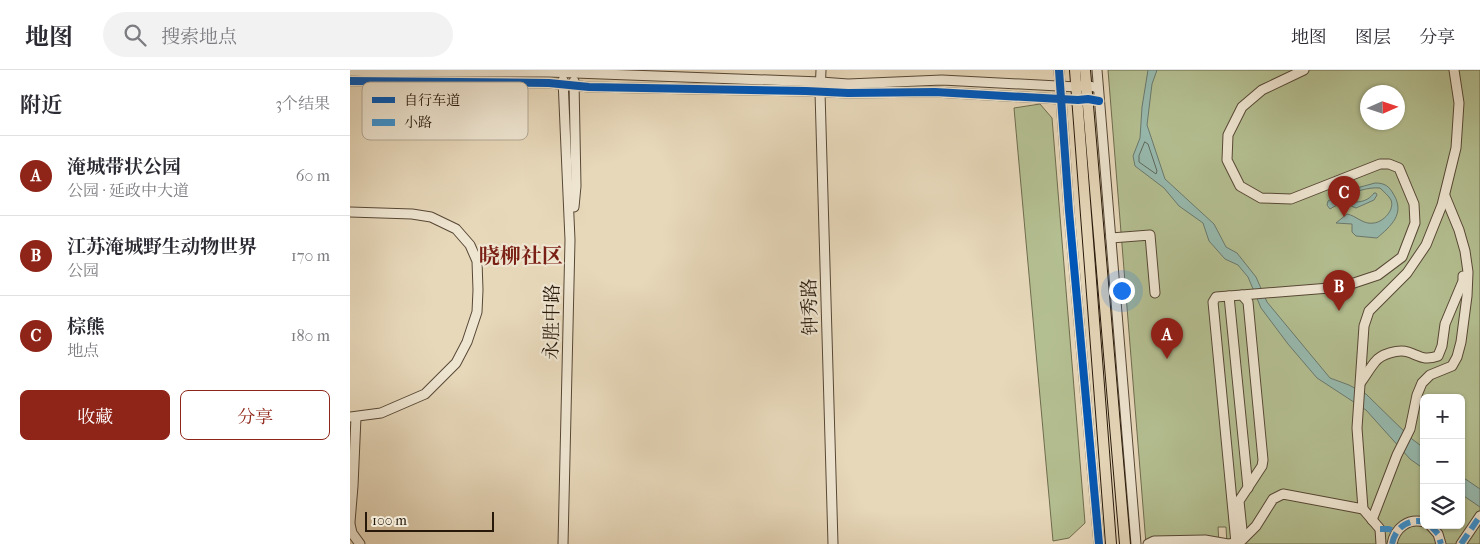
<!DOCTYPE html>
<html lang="zh">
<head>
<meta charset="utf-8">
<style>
  :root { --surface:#fff; --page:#f2f2f3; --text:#2b2b33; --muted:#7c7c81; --line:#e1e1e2; --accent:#8f2418 }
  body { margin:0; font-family:"IM FELL French Canon","Noto Serif SC",serif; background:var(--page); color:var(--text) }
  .controls { position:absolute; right:15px; bottom:15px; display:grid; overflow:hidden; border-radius:8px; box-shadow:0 1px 4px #0004 }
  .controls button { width:45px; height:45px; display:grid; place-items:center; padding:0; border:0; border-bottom:1px solid var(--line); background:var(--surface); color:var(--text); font:25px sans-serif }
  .compass { position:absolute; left:1010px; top:15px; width:45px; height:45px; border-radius:50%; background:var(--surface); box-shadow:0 1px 4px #0004; rotate:87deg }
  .scale { position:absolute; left:15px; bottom:12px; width:129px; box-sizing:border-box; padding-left:5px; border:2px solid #27180a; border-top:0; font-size:14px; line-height:18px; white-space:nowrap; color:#27180a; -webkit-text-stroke:4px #efe6d2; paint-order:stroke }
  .you { position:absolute; left:771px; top:220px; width:18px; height:18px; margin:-12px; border:4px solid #fff; border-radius:50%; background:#1a73e8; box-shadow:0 0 0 8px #1a73e833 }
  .badge { display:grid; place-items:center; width:32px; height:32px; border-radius:50%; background:var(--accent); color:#fff; font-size:16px; font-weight:700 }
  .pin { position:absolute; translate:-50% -41px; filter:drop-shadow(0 1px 2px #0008) }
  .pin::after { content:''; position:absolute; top:26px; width:18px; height:15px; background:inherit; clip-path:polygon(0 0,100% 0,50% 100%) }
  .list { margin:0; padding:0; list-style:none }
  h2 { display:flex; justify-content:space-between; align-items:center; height:65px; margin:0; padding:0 20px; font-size:21px }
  h2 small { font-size:16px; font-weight:400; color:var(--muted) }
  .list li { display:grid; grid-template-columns:32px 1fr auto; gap:15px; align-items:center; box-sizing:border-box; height:80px; padding:0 20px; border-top:1px solid var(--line) }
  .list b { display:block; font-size:19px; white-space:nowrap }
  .list p { margin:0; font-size:16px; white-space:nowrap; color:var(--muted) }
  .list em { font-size:16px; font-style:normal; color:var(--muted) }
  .actions { display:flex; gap:10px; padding:15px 20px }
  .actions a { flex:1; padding:11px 0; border:1px solid var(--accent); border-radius:8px; text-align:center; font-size:18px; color:var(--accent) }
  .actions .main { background:var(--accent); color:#fff }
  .icon { flex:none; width:28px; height:28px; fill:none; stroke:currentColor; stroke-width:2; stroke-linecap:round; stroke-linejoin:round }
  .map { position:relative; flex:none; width:1130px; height:474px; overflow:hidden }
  header { display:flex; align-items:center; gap:30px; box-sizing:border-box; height:70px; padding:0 25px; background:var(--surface); border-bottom:1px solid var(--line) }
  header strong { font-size:24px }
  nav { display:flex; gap:28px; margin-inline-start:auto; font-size:18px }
  .search { width:350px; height:45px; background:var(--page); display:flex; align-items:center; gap:12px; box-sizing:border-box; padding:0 18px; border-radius:28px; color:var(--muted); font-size:19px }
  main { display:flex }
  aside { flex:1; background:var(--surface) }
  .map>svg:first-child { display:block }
  .green { fill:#b4bf91; stroke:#6e6c4e; fill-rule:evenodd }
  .water { fill:#97baaf; stroke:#6a796d }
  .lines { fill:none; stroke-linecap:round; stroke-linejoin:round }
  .shore { stroke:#5f695c; stroke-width:1 }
  .minor-casing { stroke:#574836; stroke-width:11 }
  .major-casing { stroke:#27180a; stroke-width:12 }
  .minor { stroke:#efe6d2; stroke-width:9 }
  .major { stroke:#e7d8ba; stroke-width:10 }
  .quiet { stroke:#3b93d2; stroke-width:6; stroke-dasharray:12 6; stroke-linecap:butt }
  .cycleway-casing { stroke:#efe6d2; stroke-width:11 }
  .cycleway { stroke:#0057b8; stroke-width:8 }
  .labels { text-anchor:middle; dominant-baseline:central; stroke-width:4.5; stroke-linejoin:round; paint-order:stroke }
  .street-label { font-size:19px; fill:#27180a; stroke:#efe6d2 }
  .quarter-label { font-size:21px; font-weight:bold; fill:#7a1f14; stroke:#efe6d2 }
  .key { fill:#efe6d2; stroke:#b3a896; stroke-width:1 }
  .key-label { font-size:14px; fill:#27180a }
</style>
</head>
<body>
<header>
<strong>地图</strong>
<div class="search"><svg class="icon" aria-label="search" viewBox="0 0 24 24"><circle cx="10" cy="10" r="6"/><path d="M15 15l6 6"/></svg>搜索地点</div>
<nav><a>地图</a><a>图层</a><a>分享</a></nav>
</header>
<main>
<aside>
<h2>附近<small>3个结果</small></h2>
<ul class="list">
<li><span class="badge">A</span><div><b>淹城带状公园</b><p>公园 · 延政中大道</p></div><em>60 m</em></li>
<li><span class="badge">B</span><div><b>江苏淹城野生动物世界</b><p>公园</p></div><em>170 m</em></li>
<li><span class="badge">C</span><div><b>棕熊</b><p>地点</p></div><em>180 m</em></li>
</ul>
<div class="actions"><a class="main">收藏</a><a>分享</a></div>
</aside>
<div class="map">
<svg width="1130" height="474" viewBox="0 0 1130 474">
  <rect width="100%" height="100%" fill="#e7d8ba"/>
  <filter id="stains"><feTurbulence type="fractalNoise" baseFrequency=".004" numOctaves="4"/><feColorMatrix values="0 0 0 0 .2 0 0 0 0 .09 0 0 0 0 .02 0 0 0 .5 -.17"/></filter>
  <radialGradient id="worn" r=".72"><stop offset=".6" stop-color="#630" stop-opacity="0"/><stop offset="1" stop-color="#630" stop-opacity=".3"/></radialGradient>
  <!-- green -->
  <g class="green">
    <path d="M758 0H1130V474H877L876 457H868L869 474H796ZM1018 22H1048V52H1018ZM1074 328H1111V455H1074Z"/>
    <path d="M690 34 702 48 735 453 719 468 703 471 664 38Z"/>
  </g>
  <!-- water -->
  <g class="water">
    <path d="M798 0H807L802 14 797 55 815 109 864 154 876 177 887 183 906 207 917 232 980 308 999 315 1016 324 1062 369 1074 378V399L1060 389 1016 340 967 308 938 274 911 238 898 207 888 195 875 189 859 171 853 153 829 136 814 118 785 96 783 86 790 68 792 37Z"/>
    <path d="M1025 113C1035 113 1039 116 1044 125 1055 144 1041 156 1027 168L1006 166 1002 162V154L986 153 997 144C1007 146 1013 155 1024 153 1033 152 1045 140 1041 130 1039 126 1034 122 1030 118 1019 117 1003 121 994 129 1004 134 1017 133 1024 123H1026L1027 125 1024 130 1006 138C994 133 991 132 980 139L977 135 978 131 996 121Z"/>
    <path d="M1111 406 1130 419V437L1111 424Z"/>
  </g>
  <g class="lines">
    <!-- shore -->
    <path class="shore" d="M795 72 798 74 807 101 806 104 789 92V86Z"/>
    <!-- minor casing -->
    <g class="minor-casing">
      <g id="minor">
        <path d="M471 0 470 22 483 474"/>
        <path d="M709 0 719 141 749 474"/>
        <path d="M747 0 786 474"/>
        <path d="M0 1 28 2H198L471 12 498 14 592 10 727 17 736 15 748 18"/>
        <path d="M213 10 220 170 213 474"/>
        <path d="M0 11 199 13 239 17 456 21 498 23 585 22 728 30 738 29 749 31"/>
        <path d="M224 137 226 116 224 11"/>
        <path d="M0 142 62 144 81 147 106 159 120 175 127 191 128 220 127 242 117 272 106 293 75 324 31 343 0 347"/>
        <path d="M761 168 800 165 805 223"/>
        <path d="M892 225 992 217 1028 205 1052 187 1065 153 1064 134 1049 98 1039 94H1030L941 129 911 128 890 116 877 90 878 65 892 37 912 20 954 0"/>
        <path d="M879 226 898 418"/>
        <path d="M1011 312C1016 305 1020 298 1025 292 1031 284 1048 279 1058 282 1070 286 1074 291 1088 286L1092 276 1095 254 1113 211V206"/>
        <path d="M1022 450 1047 385 1060 359 1067 325 1072 313 1080 305 1102 296 1107 287 1111 272 1117 226 1118 202 1115 181 1109 160 1095 126"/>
        <path d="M0 452 3 416 6 347"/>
        <path d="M0 454 2 463 10 474"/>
        <path d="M1080 455 1088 464 1091 474"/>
        <path d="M886 473 892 460 889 431 912 396 913 390 898 232 892 225 866 227 863 232 886 473V474"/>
        <path d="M798 474 804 471 855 470 878 474 886 473 892 470 906 456 923 429 933 424 1013 439"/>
        <path d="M1031 474 1030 459 1013 439 1007 358 1014 256 1019 241 1057 203 1076 175 1092 135 1106 78 1109 33 1104 0"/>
        <path d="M1042 474C1045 458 1058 448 1074 452"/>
        <path d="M1111 474 1130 446"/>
      </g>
    </g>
    <!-- major casing -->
    <g class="major-casing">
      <g id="major">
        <path d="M725 0 761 474"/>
        <path d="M735 0 775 474"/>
      </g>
    </g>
    <!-- minor -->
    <use href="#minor" class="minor"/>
    <!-- major -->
    <use href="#major" class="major"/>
    <!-- quiet -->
    <g class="quiet">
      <path d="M1080 455 1088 464 1091 474"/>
      <path d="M1030 459H1039L1046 462"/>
      <path d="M1042 474C1045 458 1058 448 1074 452"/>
      <path d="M1111 474 1130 446"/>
    </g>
    <!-- cycleway casing -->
    <g class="cycleway-casing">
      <g id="cycleway">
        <path d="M709 0 719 141 749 474"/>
        <path d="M0 11 199 13 239 17 456 21 498 23 585 22 728 30 738 29 749 31"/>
      </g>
    </g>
    <!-- cycleway -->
    <use href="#cycleway" class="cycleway"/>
  </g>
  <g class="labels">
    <!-- street labels -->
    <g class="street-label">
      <text transform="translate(460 237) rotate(-92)">钟秀路</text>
      <text transform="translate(202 252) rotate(-89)">永胜中路</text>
    </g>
    <!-- quarter labels -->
    <g class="quarter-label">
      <text x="171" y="186">晓柳社区</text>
    </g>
  </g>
  <!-- legend -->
  <rect x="12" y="12" width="166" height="58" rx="8" class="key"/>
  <rect x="22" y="27" width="23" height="6" fill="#0057b8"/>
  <rect x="22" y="49" width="23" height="7" fill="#3b93d2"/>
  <g class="key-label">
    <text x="54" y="35">自行车道</text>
    <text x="54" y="57">小路</text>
  </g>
  <rect width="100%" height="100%" filter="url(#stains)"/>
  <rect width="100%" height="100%" fill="url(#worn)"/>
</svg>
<div class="controls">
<button>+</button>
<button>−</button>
<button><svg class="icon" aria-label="layers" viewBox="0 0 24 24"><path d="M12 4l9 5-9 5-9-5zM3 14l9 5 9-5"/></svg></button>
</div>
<svg class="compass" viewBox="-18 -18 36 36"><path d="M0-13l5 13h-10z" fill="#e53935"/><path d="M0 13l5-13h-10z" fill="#7c7c81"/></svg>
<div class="scale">100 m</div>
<div class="you"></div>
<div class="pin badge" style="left:817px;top:289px">A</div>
<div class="pin badge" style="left:989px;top:241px">B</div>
<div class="pin badge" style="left:994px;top:147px">C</div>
</div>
</main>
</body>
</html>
